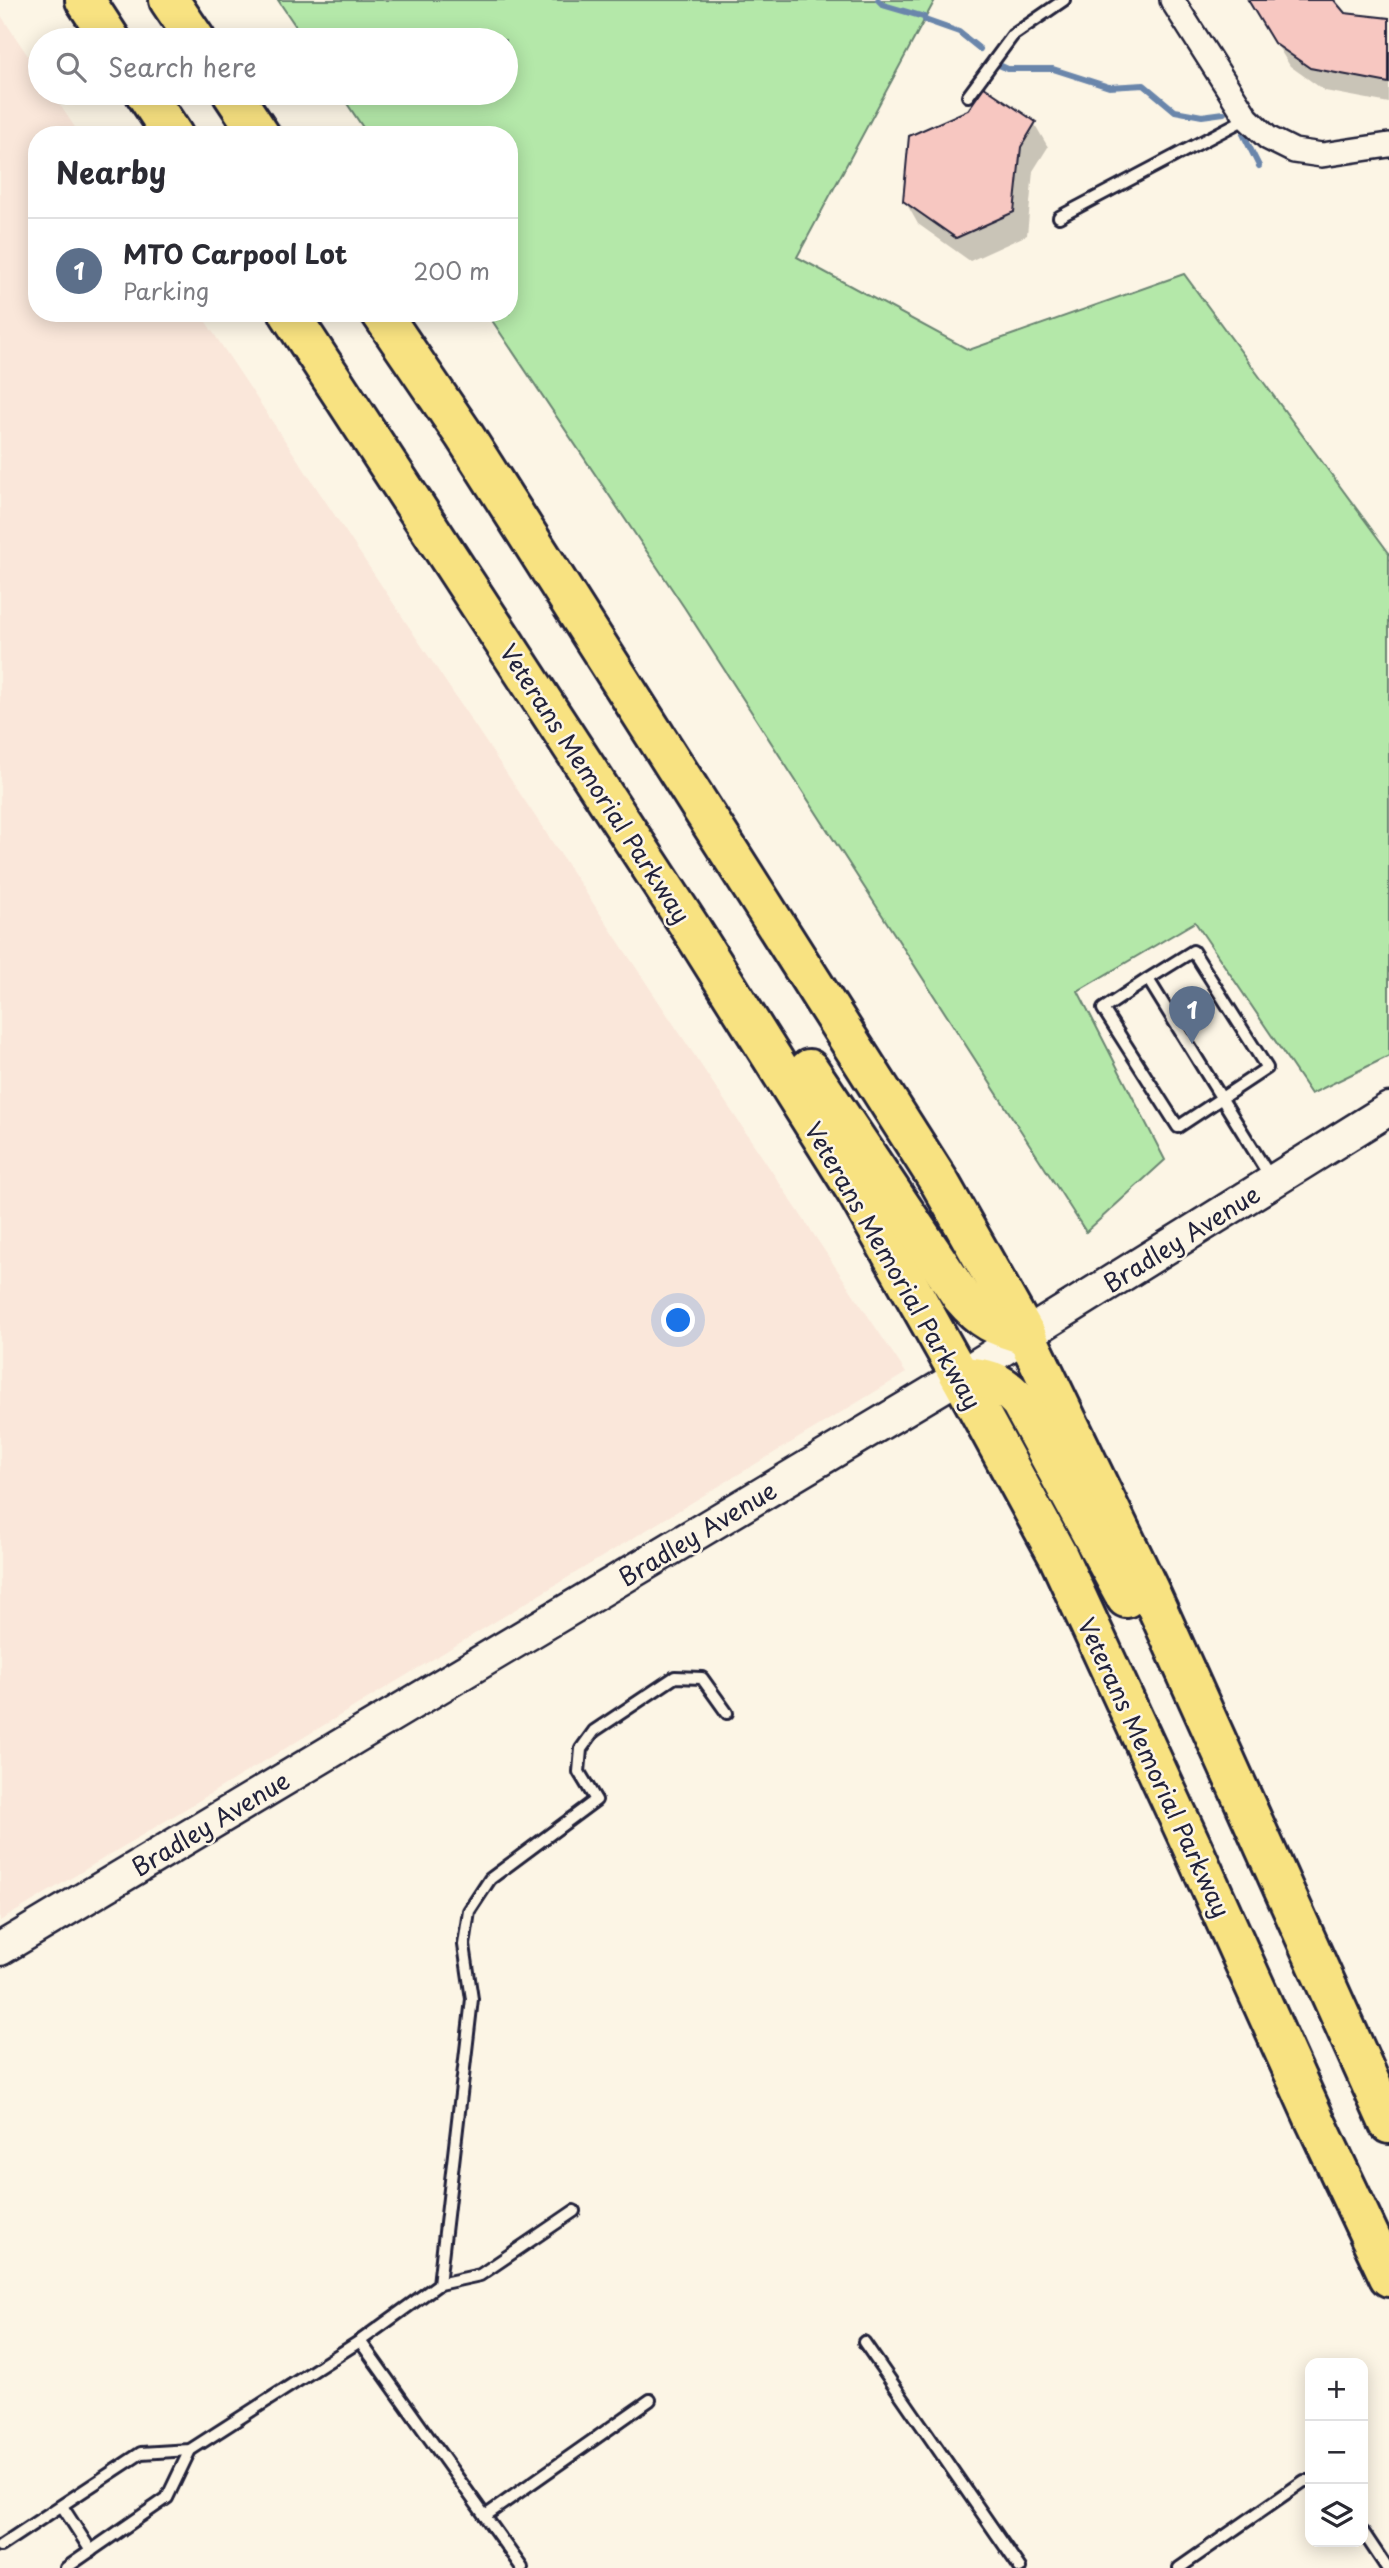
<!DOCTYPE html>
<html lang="en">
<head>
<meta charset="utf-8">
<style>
  :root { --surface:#fff; --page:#f2f2f3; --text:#2b2b33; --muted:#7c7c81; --line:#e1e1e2; --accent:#1a73e8 }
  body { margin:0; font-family:"Playpen Sans",sans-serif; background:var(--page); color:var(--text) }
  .controls { position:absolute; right:21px; bottom:21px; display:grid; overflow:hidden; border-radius:14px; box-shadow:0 4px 18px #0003 }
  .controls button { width:63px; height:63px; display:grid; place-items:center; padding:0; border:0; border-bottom:2px solid var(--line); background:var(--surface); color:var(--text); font:35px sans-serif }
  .you { position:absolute; left:679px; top:1321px; width:24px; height:24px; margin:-18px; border:5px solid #fff; border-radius:50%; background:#1a73e8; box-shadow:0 0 0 10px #1a73e833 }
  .badge { display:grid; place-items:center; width:46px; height:46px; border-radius:50%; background:var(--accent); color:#fff; font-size:23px; font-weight:700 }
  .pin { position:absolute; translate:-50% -58px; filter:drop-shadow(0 2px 4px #0008) }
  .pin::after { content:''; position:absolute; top:37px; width:24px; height:21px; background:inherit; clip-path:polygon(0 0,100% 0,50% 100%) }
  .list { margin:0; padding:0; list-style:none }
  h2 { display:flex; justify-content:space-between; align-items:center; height:91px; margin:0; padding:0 28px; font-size:30px }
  h2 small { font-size:23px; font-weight:400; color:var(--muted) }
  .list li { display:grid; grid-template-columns:46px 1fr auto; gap:21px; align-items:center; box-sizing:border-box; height:105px; padding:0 28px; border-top:2px solid var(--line) }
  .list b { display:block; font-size:26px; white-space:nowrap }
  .list p { margin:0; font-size:23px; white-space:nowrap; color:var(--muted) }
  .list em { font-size:23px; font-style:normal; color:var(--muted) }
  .icon { flex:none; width:38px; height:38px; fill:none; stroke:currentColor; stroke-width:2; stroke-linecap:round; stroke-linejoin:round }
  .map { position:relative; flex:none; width:1389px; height:2568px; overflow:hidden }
  .search { position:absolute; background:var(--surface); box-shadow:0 4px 18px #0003; left:28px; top:28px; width:490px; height:77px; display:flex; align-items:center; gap:18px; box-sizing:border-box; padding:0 24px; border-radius:38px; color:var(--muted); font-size:26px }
  .panel { position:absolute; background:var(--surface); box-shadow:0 4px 18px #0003; left:28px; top:126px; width:490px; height:196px; border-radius:28px }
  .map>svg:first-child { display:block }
  .built { fill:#fae7da }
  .green { fill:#b4e8a9; stroke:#6b8572; stroke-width:2 }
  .shadow { fill:#0003 }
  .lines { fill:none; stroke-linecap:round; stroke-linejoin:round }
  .stream { stroke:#6b86ab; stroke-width:6 }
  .building { fill:#f7c7c1; stroke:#22223b; stroke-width:2 }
  .lane-casing { stroke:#22223b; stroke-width:16 }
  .street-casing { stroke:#22223b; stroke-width:28 }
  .secondary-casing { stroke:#22223b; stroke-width:37 }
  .highway-casing { stroke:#22223b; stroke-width:44 }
  .lane { stroke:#fcf5e5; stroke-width:10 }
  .street { stroke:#fcf5e5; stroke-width:23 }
  .secondary { stroke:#fcf5e5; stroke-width:32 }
  .highway { stroke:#f8e281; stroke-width:38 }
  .labels { text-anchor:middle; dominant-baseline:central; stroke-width:5; stroke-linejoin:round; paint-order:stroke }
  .street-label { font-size:24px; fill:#22223b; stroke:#fcf5e5 }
</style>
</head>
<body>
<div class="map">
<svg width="1389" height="2568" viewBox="0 0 1389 2568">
  <rect width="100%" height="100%" fill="#fcf5e5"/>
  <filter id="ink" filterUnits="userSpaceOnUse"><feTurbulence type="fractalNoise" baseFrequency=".0143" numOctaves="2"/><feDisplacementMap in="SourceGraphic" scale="14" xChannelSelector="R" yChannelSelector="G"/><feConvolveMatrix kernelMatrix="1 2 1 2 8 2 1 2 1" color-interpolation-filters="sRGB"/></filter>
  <g filter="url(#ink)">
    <!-- built -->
    <path class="built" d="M0 14 40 74V93H52L80 135H37V313H200L906 1373 0 1921Z"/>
    <!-- green -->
    <path class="green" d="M278 0H935L797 257 969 350 1184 274 1389 553V1056L1311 1094 1195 922 1078 991 1165 1160 1086 1232 684 607 487 313H509V135H368L340 93H506V40H305Z"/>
    <!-- shadow -->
    <g class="shadow">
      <path d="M1249 0H1331L1344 14 1389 20V103L1325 91 1290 66Z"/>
      <path d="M1034 123 1048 147 1033 171 1027 235 970 261 918 224 905 201Z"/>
    </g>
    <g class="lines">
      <!-- stream -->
      <g class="stream">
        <path d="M878 0 883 5 924 17 925 20 959 32 980 49"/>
        <path d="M999 65 1008 69H1053L1109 87 1144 85 1175 111 1202 116 1224 113"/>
        <path d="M1243 134 1259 166"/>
      </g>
    </g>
    <!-- building -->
    <g class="building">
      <path d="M1248 0H1334L1345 13 1389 18V83L1310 68 1274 43Z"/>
      <path d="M984 87 1036 122 1021 147 1014 212 956 238 903 201 909 136 968 110Z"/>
    </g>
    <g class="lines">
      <!-- lane casing -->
      <g class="lane-casing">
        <g id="lane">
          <path d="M968 96 1013 35 1064 0"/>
          <path d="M1059 217 1247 118"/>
          <path d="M1148 979 1103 1009 1178 1127 1267 1068 1193 951 1148 979 1222 1099 1272 1180"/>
          <path d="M439 2284 480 2275 574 2211"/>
          <path d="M864 2342 1020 2568"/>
          <path d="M62 2506 91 2551"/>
          <path d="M485 2516 650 2400"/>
          <path d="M1363 2532 1387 2568"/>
          <path d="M0 2546 141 2453 190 2450 360 2341"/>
          <path d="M66 2568 167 2498 190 2450"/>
          <path d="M522 2568 360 2341 439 2284 472 1999 464 1945 469 1911 490 1879 596 1800 579 1772 581 1749 594 1731 675 1677 702 1678 727 1713"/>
          <path d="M1179 2568 1304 2481H1310"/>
        </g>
      </g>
      <!-- street casing -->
      <g class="street-casing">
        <path id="street" d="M1172 0 1247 118 1268 138 1294 151 1322 155 1389 145"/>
      </g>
      <!-- secondary casing -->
      <g class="secondary-casing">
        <path id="secondary" d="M0 1949 960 1376 1389 1109"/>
      </g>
      <!-- highway casing -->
      <g class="highway-casing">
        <g id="highway">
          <path d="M85 0 111 40"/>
          <path d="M169 0 196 40"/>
          <path d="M145 93 173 135"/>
          <path d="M232 93 260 135"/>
          <path d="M289 313 690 927 857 1193 960 1376 1058 1556 1190 1842 1315 2120 1389 2277"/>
          <path d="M381 313 464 435 940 1183 1026 1335 1149 1590 1389 2124"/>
          <path d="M809 1069 961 1296C982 1321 995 1327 1026 1335"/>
          <path d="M960 1376C989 1378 1000 1380 1020 1402L1126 1598"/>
        </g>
      </g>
      <!-- lane -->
      <use href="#lane" class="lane"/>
      <!-- street -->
      <use href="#street" class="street"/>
      <!-- secondary -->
      <use href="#secondary" class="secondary"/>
      <!-- highway -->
      <use href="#highway" class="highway"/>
    </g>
  </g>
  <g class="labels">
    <!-- street labels -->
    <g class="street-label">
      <text transform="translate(596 783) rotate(57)">Veterans Memorial Parkway</text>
      <text transform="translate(1181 1238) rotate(-32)">Bradley Avenue</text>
      <text transform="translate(894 1265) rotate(60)">Veterans Memorial Parkway</text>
      <text transform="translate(697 1533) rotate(-31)">Bradley Avenue</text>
      <text transform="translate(1155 1767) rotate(65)">Veterans Memorial Parkway</text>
      <text transform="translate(210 1823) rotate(-31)">Bradley Avenue</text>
    </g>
  </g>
</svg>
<div class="controls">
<button>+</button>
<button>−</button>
<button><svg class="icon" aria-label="layers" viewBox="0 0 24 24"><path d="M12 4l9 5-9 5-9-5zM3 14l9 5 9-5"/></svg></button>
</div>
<div class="you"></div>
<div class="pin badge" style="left:1192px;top:1044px;background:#5c6f8a">1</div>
<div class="search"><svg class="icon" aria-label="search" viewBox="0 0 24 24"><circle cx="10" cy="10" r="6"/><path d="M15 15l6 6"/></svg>Search here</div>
<section class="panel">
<h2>Nearby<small></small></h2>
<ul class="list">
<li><span class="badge" style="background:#5c6f8a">1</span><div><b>MTO Carpool Lot</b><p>Parking</p></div><em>200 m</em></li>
</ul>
</section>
</div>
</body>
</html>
